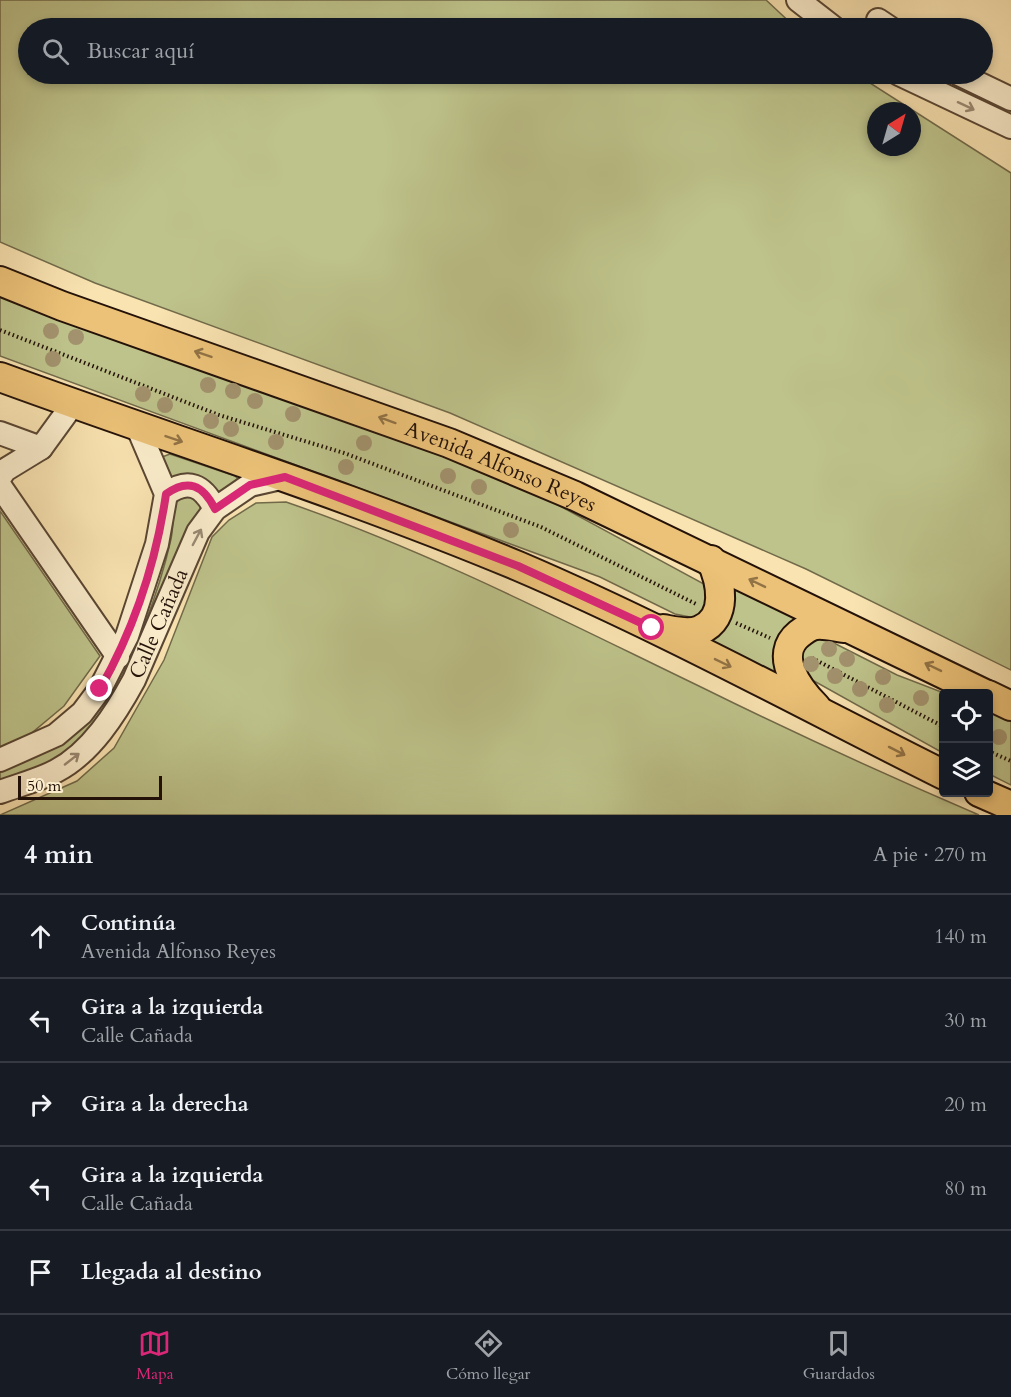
<!DOCTYPE html>
<html lang="es">
<head>
<meta charset="utf-8">
<style>
  :root { --surface:#171b24; --page:#242831; --text:#f1f3f6; --muted:#9ea1a6; --line:#363941; --accent:#db2777 }
  body { margin:0; font-family:Cardo,serif; background:var(--page); color:var(--text) }
  .controls { position:absolute; right:18px; bottom:18px; display:grid; overflow:hidden; border-radius:6px; box-shadow:0 3px 9px #0003 }
  .controls button { width:54px; height:54px; display:grid; place-items:center; padding:0; border:0; border-bottom:2px solid var(--line); background:var(--surface); color:var(--text); font:30px sans-serif }
  .compass { position:absolute; left:867px; top:102px; width:54px; height:54px; border-radius:50%; background:var(--surface); box-shadow:0 3px 9px #0003; rotate:37deg }
  .scale { position:absolute; left:18px; bottom:15px; width:144px; box-sizing:border-box; padding-left:6px; border:3px solid #241209; border-top:0; font-size:16px; line-height:21px; white-space:nowrap; color:#241209; -webkit-text-stroke:4px #fbedcc; paint-order:stroke }
  .stop { position:absolute; width:18px; height:18px; margin:-14px; border:4px solid #db2777; border-radius:50%; background:#fff }
  .stop.end { background:#db2777; border-color:#fff; box-shadow:0 2px 6px #0008 }
  .list { margin:0; padding:0; list-style:none }
  h2 { display:flex; justify-content:space-between; align-items:center; height:78px; margin:0; padding:0 24px; font-size:26px }
  h2 small { font-size:20px; font-weight:400; color:var(--muted) }
  .list li { display:grid; grid-template-columns:39px 1fr auto; gap:18px; align-items:center; box-sizing:border-box; height:84px; padding:0 24px; border-top:2px solid var(--line) }
  .list b { display:block; font-size:22px; white-space:nowrap }
  .list p { margin:0; font-size:20px; white-space:nowrap; color:var(--muted) }
  .list em { font-size:20px; font-style:normal; color:var(--muted) }
  .icon { flex:none; width:33px; height:33px; fill:none; stroke:currentColor; stroke-width:2; stroke-linecap:round; stroke-linejoin:round }
  .map { position:relative; flex:none; width:1011px; height:815px; overflow:hidden }
  .search { position:absolute; background:var(--surface); box-shadow:0 3px 9px #0003; left:18px; right:18px; top:18px; height:66px; display:flex; align-items:center; gap:15px; box-sizing:border-box; padding:0 21px; border-radius:33px; color:var(--muted); font-size:22px }
  .sheet { height:498px; background:var(--surface) }
  nav { display:flex; justify-content:space-around; align-items:center; box-sizing:border-box; height:84px; border-top:2px solid var(--line); background:var(--surface); font-size:16px; color:var(--muted) }
  nav a { display:grid; justify-items:center; gap:3px }
  nav .on { color:var(--accent) }
  .map>svg:first-child { display:block }
  .green { fill:#bec38b; stroke:#716a4a; stroke-width:1.5; fill-rule:evenodd }
  .lines { fill:none; stroke-linecap:round; stroke-linejoin:round }
  .minor-casing { stroke:#594633; stroke-width:26 }
  .major-casing { stroke:#241209; stroke-width:32 }
  .path { stroke:#241209; stroke-width:4; stroke-dasharray:1.5 3; stroke-linecap:butt }
  .minor { stroke:#fbedcc; stroke-width:22 }
  .major { stroke:#ecc278; stroke-width:28 }
  .tree { fill:#a2926d }
  .oneway { stroke:#9a8a74 }
  .oneway2 { stroke:#927346 }
  .route { stroke:#db2777; stroke-width:8 }
  .labels { text-anchor:middle; dominant-baseline:central; stroke-width:4.5; stroke-linejoin:round; paint-order:stroke }
  .street-label { font-size:21px; fill:#241209; stroke:#fbedcc }
</style>
</head>
<body>
<div class="map">
<svg width="1011" height="815" viewBox="0 0 1011 815">
  <rect width="100%" height="100%" fill="#f9e3b1"/>
  <filter id="stains"><feTurbulence type="fractalNoise" baseFrequency=".00333" numOctaves="4"/><feColorMatrix values="0 0 0 0 .2 0 0 0 0 .09 0 0 0 0 .02 0 0 0 .5 -.17"/></filter>
  <radialGradient id="worn" r=".72"><stop offset=".6" stop-color="#630" stop-opacity="0"/><stop offset="1" stop-color="#630" stop-opacity=".3"/></radialGradient>
  <!-- green -->
  <g class="green">
    <path d="M0 0H766L796 28H28V74H856L1011 173V670L806 569 450 413 95 283 0 242ZM876 111H912V147H876Z"/>
    <path d="M0 295 230 375 521 485 704 584 710 592 707 610 695 618 675 614 600 577 0 356Z"/>
    <path d="M170 454 235 476 239 480 219 495 172 482 162 457Z"/>
    <path d="M182 495 198 497 205 512 113 709 58 761 0 785V772C36 753 73 733 101 702 133 669 161 584 171 539 174 526 172 512 175 498Z"/>
    <path d="M286 502C431 552 566 622 703 688 794 733 886 775 979 815H0L77 781 114 748 164 660 212 537 229 520 256 503Z"/>
    <path d="M0 511 100 656 64 706 28 736 0 751Z"/>
    <path d="M725 580 799 617 775 659 777 675 698 637Z"/>
    <path d="M824 638 897 675 944 693 943 753 805 676 800 648 805 641Z"/>
    <path d="M988 710 1011 719V785L989 774Z"/>
  </g>
  <g class="lines">
    <!-- minor casing -->
    <g class="minor-casing">
      <g id="minor">
        <path d="M798 0 834 28"/>
        <path d="M878 20 890 28"/>
        <path d="M899 74 1011 127"/>
        <path d="M959 74 1011 99"/>
        <path d="M0 433 41 448"/>
        <path d="M0 477 5 470 41 448 73 404"/>
        <path d="M0 486 118 657"/>
        <path d="M166 494C188 478 203 485 215 509"/>
        <path d="M0 760 56 735 82 713 100 689 127 636 157 544 166 494 137 426"/>
        <path id="s1" d="M0 792C19 785 39 780 56 771 91 753 116 713 134 680L198 532 215 509 250 485 285 477"/>
      </g>
    </g>
    <!-- major casing -->
    <g class="major-casing">
      <g id="major">
        <path id="s2" d="M0 281 62 306 449 443 575 496 985 694"/>
        <path d="M0 377C172 440 348 495 518 566 663 628 802 704 944 775"/>
        <path d="M663 629C674 631 689 635 700 630 729 618 721 581 711 560"/>
        <path d="M988 695 1011 706"/>
        <path d="M816 707C798 689 773 655 799 634 804 630 810 626 816 625 825 624 836 627 845 628"/>
        <path d="M979 792 1011 806"/>
      </g>
    </g>
    <!-- path -->
    <g class="path">
      <path d="M0 330 219 415 344 453 541 527 696 604"/>
      <path d="M736 623 770 638"/>
      <path d="M812 658 944 727"/>
      <path d="M988 751 1011 761"/>
    </g>
    <!-- minor -->
    <use href="#minor" class="minor"/>
    <!-- major -->
    <use href="#major" class="major"/>
  </g>
  <!-- trees -->
  <g class="tree">
    <circle cx="51" cy="331" r="8"/>
    <circle cx="76" cy="337" r="8"/>
    <circle cx="53" cy="359" r="8"/>
    <circle cx="208" cy="385" r="8"/>
    <circle cx="233" cy="391" r="8"/>
    <circle cx="143" cy="394" r="8"/>
    <circle cx="255" cy="401" r="8"/>
    <circle cx="165" cy="405" r="8"/>
    <circle cx="293" cy="414" r="8"/>
    <circle cx="211" cy="421" r="8"/>
    <circle cx="231" cy="429" r="8"/>
    <circle cx="276" cy="442" r="8"/>
    <circle cx="364" cy="443" r="8"/>
    <circle cx="346" cy="467" r="8"/>
    <circle cx="448" cy="476" r="8"/>
    <circle cx="479" cy="487" r="8"/>
    <circle cx="511" cy="530" r="8"/>
    <circle cx="829" cy="649" r="8"/>
    <circle cx="847" cy="659" r="8"/>
    <circle cx="811" cy="664" r="8"/>
    <circle cx="835" cy="676" r="8"/>
    <circle cx="883" cy="677" r="8"/>
    <circle cx="860" cy="689" r="8"/>
    <circle cx="921" cy="698" r="8"/>
    <circle cx="887" cy="705" r="8"/>
    <circle cx="999" cy="737" r="8"/>
  </g>
  <!-- one-way arrows -->
  <defs><path id="oneway-shaft" d="M-6 0H5M1.5-3L5.5 0L1.5 3" fill="none" stroke-width="1.6" stroke-linecap="round" stroke-linejoin="round" transform="scale(1.5)"/></defs>
  <g class="oneway">
    <use href="#oneway-shaft" transform="translate(966 106) rotate(25)"/>
    <use href="#oneway-shaft" transform="translate(197 537) rotate(-62)"/>
    <use href="#oneway-shaft" transform="translate(72 759) rotate(-38)"/>
  </g>
  <g class="oneway2">
    <use href="#oneway-shaft" transform="translate(203 354) rotate(-161)"/>
    <use href="#oneway-shaft" transform="translate(387 420) rotate(-160)"/>
    <use href="#oneway-shaft" transform="translate(174 439) rotate(19)"/>
    <use href="#oneway-shaft" transform="translate(757 583) rotate(-154)"/>
    <use href="#oneway-shaft" transform="translate(723 663) rotate(26)"/>
    <use href="#oneway-shaft" transform="translate(933 667) rotate(-154)"/>
    <use href="#oneway-shaft" transform="translate(897 751) rotate(27)"/>
  </g>
  <g class="lines">
    <!-- route -->
    <path class="route" d="M100 689C134 629 156 562 166 494 188 478 203 485 215 509L250 485 285 477 518 566 652 628"/>
  </g>
  <g class="labels">
    <!-- street labels -->
    <g class="street-label">
      <text stroke="none"><textPath href="#s2" startOffset="534">Avenida Alfonso Reyes</textPath></text>
      <text stroke="none"><textPath href="#s1" startOffset="243">Calle Cañada</textPath></text>
    </g>
  </g>
  <rect width="100%" height="100%" filter="url(#stains)"/>
  <rect width="100%" height="100%" fill="url(#worn)"/>
</svg>
<div class="controls">
<button><svg class="icon" aria-label="locate" viewBox="0 0 24 24"><circle cx="12" cy="12" r="6"/><path d="M12 2v4M12 18v4M2 12h4M18 12h4"/></svg></button>
<button><svg class="icon" aria-label="layers" viewBox="0 0 24 24"><path d="M12 4l9 5-9 5-9-5zM3 14l9 5 9-5"/></svg></button>
</div>
<svg class="compass" viewBox="-18 -18 36 36"><path d="M0-13l5 13h-10z" fill="#e53935"/><path d="M0 13l5-13h-10z" fill="#9ea1a6"/></svg>
<div class="scale">50 m</div>
<div class="stop" style="left:652px;top:628px"></div>
<div class="stop end" style="left:100px;top:689px"></div>
<div class="search"><svg class="icon" aria-label="search" viewBox="0 0 24 24"><circle cx="10" cy="10" r="6"/><path d="M15 15l6 6"/></svg>Buscar aquí</div>
</div>
<section class="sheet">
<h2>4 min<small>A pie · 270 m</small></h2>
<ul class="list">
<li><svg class="icon" aria-label="ahead" viewBox="0 0 24 24"><path d="M12 20V5M6 11l6-6 6 6"/></svg><div><b>Continúa</b><p>Avenida Alfonso Reyes</p></div><em>140 m</em></li>
<li><svg class="icon" aria-label="left" viewBox="0 0 24 24"><path d="M17 20v-9H6M10 6l-5 5 5 5"/></svg><div><b>Gira a la izquierda</b><p>Calle Cañada</p></div><em>30 m</em></li>
<li><svg class="icon" aria-label="right" viewBox="0 0 24 24"><path d="M7 20v-9h11M14 6l5 5-5 5"/></svg><div><b>Gira a la derecha</b></div><em>20 m</em></li>
<li><svg class="icon" aria-label="left" viewBox="0 0 24 24"><path d="M17 20v-9H6M10 6l-5 5 5 5"/></svg><div><b>Gira a la izquierda</b><p>Calle Cañada</p></div><em>80 m</em></li>
<li><svg class="icon" aria-label="arrive" viewBox="0 0 24 24"><path d="M6 21V4h12l-3 4 3 4H6"/></svg><div><b>Llegada al destino</b></div></li>
</ul>
</section>
<nav>
<a class="on"><svg class="icon" aria-label="map" viewBox="0 0 24 24"><path d="M3 6l6-2 6 2 6-2v14l-6 2-6-2-6 2zM9 4v14M15 6v14"/></svg>Mapa</a>
<a><svg class="icon" aria-label="directions" viewBox="0 0 24 24"><path d="M12 3l9 9-9 9-9-9zM9 14v-3h6M13 9l2 2-2 2"/></svg>Cómo llegar</a>
<a><svg class="icon" aria-label="saved" viewBox="0 0 24 24"><path d="M7 4h10v16l-5-4-5 4z"/></svg>Guardados</a>
</nav>
</body>
</html>
